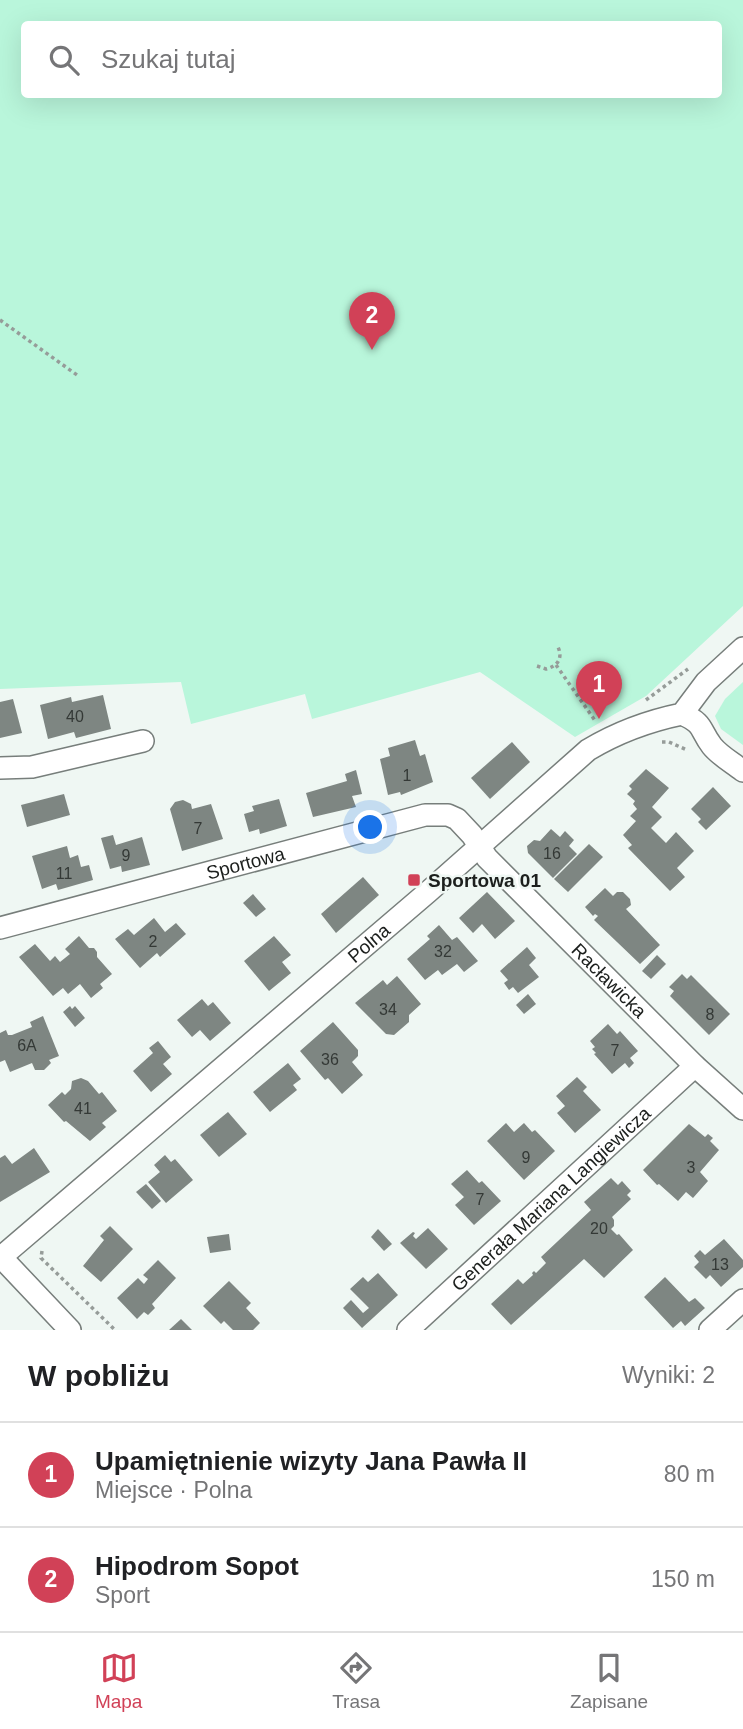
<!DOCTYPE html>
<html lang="pl">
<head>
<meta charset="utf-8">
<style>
  :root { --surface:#fff; --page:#f2f2f2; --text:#202124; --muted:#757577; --line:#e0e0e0; --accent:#d14157 }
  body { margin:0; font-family:Arial,sans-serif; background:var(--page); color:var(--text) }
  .you { position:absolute; left:371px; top:828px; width:24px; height:24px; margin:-18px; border:5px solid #fff; border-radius:50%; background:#1a73e8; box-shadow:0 0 0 10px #1a73e833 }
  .badge { display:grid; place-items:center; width:46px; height:46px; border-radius:50%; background:var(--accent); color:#fff; font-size:23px; font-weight:700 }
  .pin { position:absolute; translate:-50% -58px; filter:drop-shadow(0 2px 4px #0008) }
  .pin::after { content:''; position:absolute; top:37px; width:24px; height:21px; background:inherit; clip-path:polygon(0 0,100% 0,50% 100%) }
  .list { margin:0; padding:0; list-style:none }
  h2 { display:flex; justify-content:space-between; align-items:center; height:91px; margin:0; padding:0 28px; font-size:30px }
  h2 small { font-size:23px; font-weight:400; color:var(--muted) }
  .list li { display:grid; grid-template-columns:46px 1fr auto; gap:21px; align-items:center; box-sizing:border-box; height:105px; padding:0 28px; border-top:2px solid var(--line) }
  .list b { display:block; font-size:26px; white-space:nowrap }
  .list p { margin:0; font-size:23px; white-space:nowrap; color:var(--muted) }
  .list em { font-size:23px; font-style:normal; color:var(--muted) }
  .icon { flex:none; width:38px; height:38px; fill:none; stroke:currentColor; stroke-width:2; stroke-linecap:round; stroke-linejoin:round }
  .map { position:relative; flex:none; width:743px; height:1330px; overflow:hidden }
  .search { position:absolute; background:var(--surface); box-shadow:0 7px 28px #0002; left:21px; right:21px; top:21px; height:77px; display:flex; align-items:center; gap:18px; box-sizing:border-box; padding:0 24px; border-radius:7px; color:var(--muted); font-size:26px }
  .sheet { height:301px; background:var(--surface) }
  nav { display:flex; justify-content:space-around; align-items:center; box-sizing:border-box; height:98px; border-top:2px solid var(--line); background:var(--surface); font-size:19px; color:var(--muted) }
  nav a { display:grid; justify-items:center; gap:4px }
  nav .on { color:var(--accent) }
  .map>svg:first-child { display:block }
  .green { fill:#b9f6db; fill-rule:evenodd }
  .building { fill:#7e8682 }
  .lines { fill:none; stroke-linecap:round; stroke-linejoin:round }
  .minor-casing { stroke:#777e7b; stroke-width:24 }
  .path { stroke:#969c99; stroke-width:3.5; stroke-dasharray:3.5 3.5; stroke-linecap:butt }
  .minor { stroke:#fff; stroke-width:21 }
  .poi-dot { fill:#d14157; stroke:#eff7f3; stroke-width:2.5 }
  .labels { text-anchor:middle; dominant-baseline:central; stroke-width:5; stroke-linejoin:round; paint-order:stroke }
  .number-label { font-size:16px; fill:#343936 }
  .street-label { font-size:19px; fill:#1c1f1d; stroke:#eff7f3 }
  .poi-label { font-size:19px; font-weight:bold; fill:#1c1f1d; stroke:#eff7f3; text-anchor:start }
</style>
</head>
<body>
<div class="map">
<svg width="743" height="1330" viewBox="0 0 743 1330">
  <rect width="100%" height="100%" fill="#eff7f3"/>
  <!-- green -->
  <g class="green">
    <path d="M0 0H743V606L646 696 575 737 480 672 312 719 305 694 191 724 181 682 0 689ZM24 24H718V94H24Z"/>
    <path d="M743 682V745L721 729 715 716 725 699Z"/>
  </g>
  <!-- building -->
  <g class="building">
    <path d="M103 695 111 729 76 738 74 732 48 739 40 705 71 697 72 702Z"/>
    <path d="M13 699 22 733 0 738V702Z"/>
    <path d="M415 740 420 756 425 754 433 782 401 795 400 792 388 795 380 759 390 756 388 748Z"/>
    <path d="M512 742 530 762 490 799 471 778Z"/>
    <path d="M646 769 669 788 652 807 662 817 651 828 666 843 676 832 694 851 677 868 685 877 670 891 628 848 632 845 623 835 636 821 630 816 637 809 633 804 635 801 627 794 632 789 629 786Z"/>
    <path d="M356 770 362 794 352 796 356 807 313 817 306 793 347 781 345 774Z"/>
    <path d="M713 787 731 806 706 830 698 822 701 819 691 809Z"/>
    <path d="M64 794 70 815 27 827 21 805Z"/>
    <path d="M279 799 287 826 260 834 259 829 249 832 244 814 254 811 252 806Z"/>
    <path d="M183 800 191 804 192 809 211 804 223 839 182 851 170 809 175 802Z"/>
    <path d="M551 829 560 837 565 831 574 840 569 846 577 854 553 878 528 853 527 846 534 840 540 841Z"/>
    <path d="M113 835 116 845 142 837 150 865 122 872 121 866 110 869 101 838Z"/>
    <path d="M589 844 603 857 568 892 554 879Z"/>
    <path d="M67 846 70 858 78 855 81 867 89 865 93 880 58 890 56 884 42 889 32 856Z"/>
    <path d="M363 877 379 895 336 933 321 914Z"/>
    <path d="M605 888 613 896 617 892H623L630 899 631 905 626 909 660 945 640 964 594 920 598 916 595 914 593 916 585 907Z"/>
    <path d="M487 892 515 921 495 939 482 924 473 933 459 918Z"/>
    <path d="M253 894 266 909 256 917 243 903Z"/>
    <path d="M154 918 165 932 176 923 186 934 160 957 157 953 140 968 115 939 128 929 134 935Z"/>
    <path d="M439 925 452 940 457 937 478 961 464 972 457 964 442 975 438 970 425 980 407 959 430 939 427 936Z"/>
    <path d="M79 936 89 948H94L97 952V957L112 974 100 984 103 988 91 998 80 984 68 994 63 988 53 996 19 957 35 944 50 961 55 956 60 962 70 954 65 949Z"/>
    <path d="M274 936 291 955 282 962 291 973 269 991 244 961Z"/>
    <path d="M527 947 536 958 529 965 539 977 518 993 513 987 509 990 504 983 508 980 500 971Z"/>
    <path d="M657 955 666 964 651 979 642 971Z"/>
    <path d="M682 974 687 979 691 975 730 1014 709 1035 670 996 674 991 669 987Z"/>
    <path d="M397 976 421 1004 409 1015V1022L394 1035 386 1034 355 1003 383 980 387 985Z"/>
    <path d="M528 994 536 1004 524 1014 516 1005Z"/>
    <path d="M202 999 208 1006 213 1002 231 1023 210 1041 200 1030 192 1037 177 1020Z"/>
    <path d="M70 1006 72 1009 75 1006 85 1018 75 1027 63 1012Z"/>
    <path d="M43 1016 59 1056 49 1060 51 1063 44 1070H35L32 1063 10 1072 5 1060 0 1062V1033L6 1030 8 1035H12L32 1027 30 1022Z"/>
    <path d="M333 1022 358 1050V1056L352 1062 363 1075 342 1094 328 1078 325 1080 300 1051Z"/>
    <path d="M608 1024 617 1034 620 1031 638 1051 630 1058 634 1063 629 1068 625 1063 612 1074 594 1054 596 1053 592 1049 595 1047 590 1041Z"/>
    <path d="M158 1041 171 1057 163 1064 172 1074 151 1092 133 1071 153 1053 149 1048Z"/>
    <path d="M288 1063 301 1079 293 1085 297 1090 270 1112 253 1092Z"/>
    <path d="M577 1077 587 1087 583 1091 601 1110 575 1133 557 1113 565 1106 556 1096Z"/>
    <path d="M81 1078 88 1081 99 1094 102 1092 117 1111 102 1123 106 1127 90 1141 66 1121 64 1122 48 1105 62 1092 65 1095 71 1089 72 1081Z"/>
    <path d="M228 1112 247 1134 219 1157 200 1135Z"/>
    <path d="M506 1123 514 1132 524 1123 532 1132 535 1130 555 1151 524 1180 487 1141Z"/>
    <path d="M689 1124 705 1137 708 1134 713 1138 710 1141 719 1150 700 1172 708 1181 693 1198 686 1192 678 1201 659 1184 657 1185 643 1170Z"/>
    <path d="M34 1148 50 1172 0 1202V1158L5 1155 12 1164Z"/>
    <path d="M165 1155 171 1162 175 1159 193 1180 166 1203 148 1182 160 1172 154 1165Z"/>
    <path d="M467 1170 479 1183 482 1181 501 1201 474 1225 455 1205 464 1197 451 1184Z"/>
    <path d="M611 1178 618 1185 622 1181 631 1191 627 1195 631 1199 612 1217 614 1220V1226L611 1229 617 1235 619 1234 633 1250 604 1278 584 1259 511 1325 491 1304 518 1279 523 1284 533 1275 532 1273 534 1271 536 1273 546 1263 541 1257 591 1210 584 1202Z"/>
    <path d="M146 1184 161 1201 152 1209 136 1192Z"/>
    <path d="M110 1226 133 1249 101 1282 83 1266 104 1240 100 1236Z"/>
    <path d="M428 1228 448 1249 426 1269 400 1243 413 1232 415 1233 413 1236 416 1239Z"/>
    <path d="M378 1229 392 1244 384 1251 371 1237Z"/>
    <path d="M229 1234 231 1250 210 1253 207 1237Z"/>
    <path d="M724 1239 743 1260V1267L721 1287 710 1275 706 1279 694 1267 699 1262 694 1256 700 1250 705 1255Z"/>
    <path d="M158 1260 176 1278 152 1304 155 1308 148 1315 144 1312 137 1319 117 1298 138 1278 144 1284 148 1279 143 1275Z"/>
    <path d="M378 1273 398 1295 362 1328 343 1308 351 1300 363 1313 369 1308 350 1289 363 1277 368 1282Z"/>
    <path d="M665 1277 689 1302 695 1298 705 1308 685 1326 681 1321 673 1328 644 1297Z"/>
    <path d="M229 1281 251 1303 246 1308 260 1323 253 1330H233L224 1321 221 1324 203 1306Z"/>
    <path d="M181 1319 192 1330H169Z"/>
  </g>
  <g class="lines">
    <!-- minor casing -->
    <g class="minor-casing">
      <g id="minor">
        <path d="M682 714C705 724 699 729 712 746 720 756 733 763 743 771"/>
        <path d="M0 768 32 767 143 741"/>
        <path id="s1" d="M0 928 425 815H448L457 819 472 835 487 858 695 1066 743 1109"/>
        <path d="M0 1256 70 1330"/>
        <path id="s2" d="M0 1258 428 892 588 750C618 732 648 721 682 714L706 682 743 648"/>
        <path id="s3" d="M408 1330 695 1066"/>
        <path d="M710 1330 743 1300"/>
      </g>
    </g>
    <!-- path -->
    <g class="path">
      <path d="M0 320 77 375"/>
      <path d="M556 665 596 722"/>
      <path d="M537 666 546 669C558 666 563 658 558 647"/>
      <path d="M646 700 688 669"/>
      <path d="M662 742H669L687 750"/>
      <path d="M42 1251 41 1258 115 1330"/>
    </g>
    <!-- minor -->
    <use href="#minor" class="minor"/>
  </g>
  <!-- markers -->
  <rect class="poi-dot" x="407" y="873" width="14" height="14" rx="3.5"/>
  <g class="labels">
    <!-- number labels -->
    <g class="number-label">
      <text x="75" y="716">40</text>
      <text x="407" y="775">1</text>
      <text x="198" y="828">7</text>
      <text x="552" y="853">16</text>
      <text x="126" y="855">9</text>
      <text x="64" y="873">11</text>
      <text x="153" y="941">2</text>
      <text x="443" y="951">32</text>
      <text x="388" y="1009">34</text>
      <text x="710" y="1014">8</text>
      <text x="27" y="1045">6A</text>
      <text x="615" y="1050">7</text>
      <text x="330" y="1059">36</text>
      <text x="83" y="1108">41</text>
      <text x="526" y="1157">9</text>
      <text x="691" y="1167">3</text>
      <text x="480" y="1199">7</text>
      <text x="599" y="1228">20</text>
      <text x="720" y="1264">13</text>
    </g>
    <!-- street labels -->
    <g class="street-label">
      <text stroke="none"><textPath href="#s1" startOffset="254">Sportowa</textPath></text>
      <text stroke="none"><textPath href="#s2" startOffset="485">Polna</textPath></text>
      <text stroke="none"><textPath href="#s1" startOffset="695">Racławicka</textPath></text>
      <text stroke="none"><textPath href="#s3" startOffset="194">Generała Mariana Langiewicza</textPath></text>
    </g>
    <!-- poi labels -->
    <g class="poi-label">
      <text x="428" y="880">Sportowa 01</text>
    </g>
  </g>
</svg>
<div class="you"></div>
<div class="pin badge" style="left:599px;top:719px">1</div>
<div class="pin badge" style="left:372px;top:350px">2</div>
<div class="search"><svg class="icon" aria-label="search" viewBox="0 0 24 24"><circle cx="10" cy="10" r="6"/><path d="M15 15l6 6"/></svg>Szukaj tutaj</div>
</div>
<section class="sheet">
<h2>W pobliżu<small>Wyniki: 2</small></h2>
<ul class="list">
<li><span class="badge">1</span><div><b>Upamiętnienie wizyty Jana Pawła II</b><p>Miejsce · Polna</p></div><em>80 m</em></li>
<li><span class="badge">2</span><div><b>Hipodrom Sopot</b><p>Sport</p></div><em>150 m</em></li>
</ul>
</section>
<nav>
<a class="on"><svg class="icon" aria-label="map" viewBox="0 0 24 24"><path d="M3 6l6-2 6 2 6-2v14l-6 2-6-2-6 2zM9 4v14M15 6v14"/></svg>Mapa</a>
<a><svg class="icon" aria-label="directions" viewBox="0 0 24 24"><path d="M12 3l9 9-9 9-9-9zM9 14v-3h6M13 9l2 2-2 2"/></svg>Trasa</a>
<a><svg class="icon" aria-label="saved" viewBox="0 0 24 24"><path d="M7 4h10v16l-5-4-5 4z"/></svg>Zapisane</a>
</nav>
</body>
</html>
